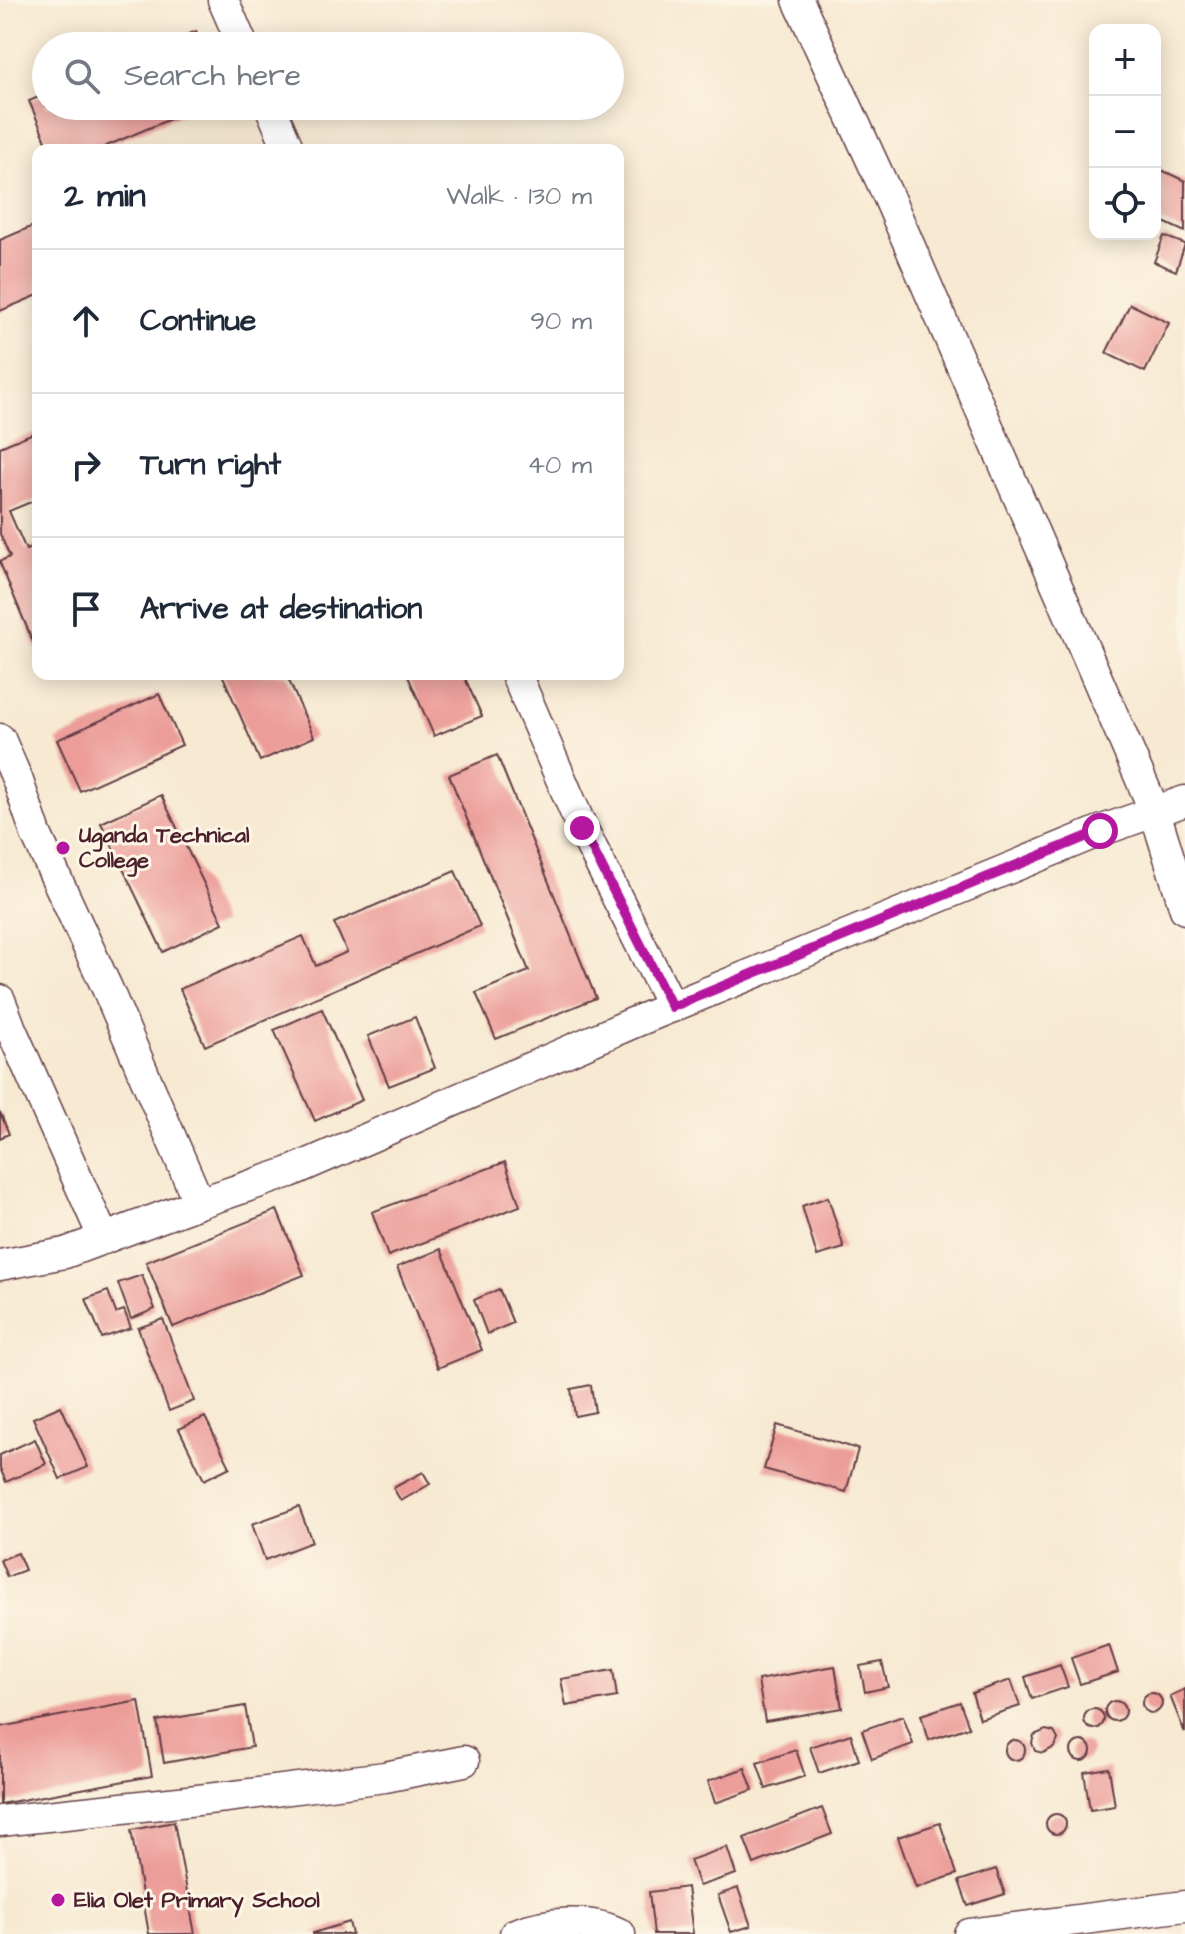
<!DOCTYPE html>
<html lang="en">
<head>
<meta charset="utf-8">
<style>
  :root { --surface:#fff; --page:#f6f6f7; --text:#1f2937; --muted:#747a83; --line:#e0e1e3 }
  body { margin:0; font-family:"Architects Daughter",sans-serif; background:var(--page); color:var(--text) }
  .controls { position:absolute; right:24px; top:24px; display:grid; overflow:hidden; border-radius:16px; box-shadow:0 4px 20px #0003 }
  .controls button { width:72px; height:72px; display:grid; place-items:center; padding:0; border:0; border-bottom:2px solid var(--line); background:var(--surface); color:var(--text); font:40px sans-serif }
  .stop { position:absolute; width:24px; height:24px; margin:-18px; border:6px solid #b5179e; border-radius:50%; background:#fff }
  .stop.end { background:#b5179e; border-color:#fff; box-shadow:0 2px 8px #0008 }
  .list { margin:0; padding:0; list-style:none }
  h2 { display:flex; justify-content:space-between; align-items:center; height:104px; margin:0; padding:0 32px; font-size:34px }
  h2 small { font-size:26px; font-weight:400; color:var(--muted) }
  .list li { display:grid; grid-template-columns:52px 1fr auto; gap:24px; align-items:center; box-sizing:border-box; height:144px; padding:0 32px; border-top:2px solid var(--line) }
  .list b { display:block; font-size:30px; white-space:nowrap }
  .list em { font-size:26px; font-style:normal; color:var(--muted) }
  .icon { flex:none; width:44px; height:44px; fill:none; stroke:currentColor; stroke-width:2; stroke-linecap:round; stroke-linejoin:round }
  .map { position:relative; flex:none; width:1185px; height:1934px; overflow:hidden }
  .search { position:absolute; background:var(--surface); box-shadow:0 4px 20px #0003; left:32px; top:32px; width:592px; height:88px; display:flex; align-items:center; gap:20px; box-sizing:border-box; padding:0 28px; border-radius:44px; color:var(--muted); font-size:30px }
  .panel { position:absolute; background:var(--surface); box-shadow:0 4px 20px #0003; left:32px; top:144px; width:592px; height:536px; border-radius:16px }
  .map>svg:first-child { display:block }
  .building { fill:#ec9d9a }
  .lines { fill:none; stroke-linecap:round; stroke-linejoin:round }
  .minor-casing { stroke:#643d44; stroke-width:33 }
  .minor { stroke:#fff; stroke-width:30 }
  .route { stroke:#b5179e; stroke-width:10 }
  .poi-dot { fill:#b5179e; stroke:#fcf5e5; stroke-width:3 }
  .labels { text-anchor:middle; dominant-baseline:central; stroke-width:6; stroke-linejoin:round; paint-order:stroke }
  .poi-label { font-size:22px; font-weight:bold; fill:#4a1f2b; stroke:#fcf5e5; text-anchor:start }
</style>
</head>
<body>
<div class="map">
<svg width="1185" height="1934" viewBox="0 0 1185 1934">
  <rect width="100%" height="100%" fill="#fcf5e5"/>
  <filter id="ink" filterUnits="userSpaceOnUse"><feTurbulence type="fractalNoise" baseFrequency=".0125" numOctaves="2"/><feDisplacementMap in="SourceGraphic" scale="16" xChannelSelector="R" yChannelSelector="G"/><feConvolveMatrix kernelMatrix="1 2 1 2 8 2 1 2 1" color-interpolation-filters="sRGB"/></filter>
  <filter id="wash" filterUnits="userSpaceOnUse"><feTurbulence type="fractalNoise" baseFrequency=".006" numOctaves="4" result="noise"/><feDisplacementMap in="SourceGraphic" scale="32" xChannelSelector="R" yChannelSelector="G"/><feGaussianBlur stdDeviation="1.8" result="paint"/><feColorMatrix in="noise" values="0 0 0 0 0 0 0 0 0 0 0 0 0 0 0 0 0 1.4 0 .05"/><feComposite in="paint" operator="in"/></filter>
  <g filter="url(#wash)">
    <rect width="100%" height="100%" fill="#f7e9d2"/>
    <g id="blocks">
      <!-- building -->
      <g class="building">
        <path d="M196 31 203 46H161Z"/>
        <path d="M46 94V106H201L97 150H50L29 101Z"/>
        <path d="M1155 167 1185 181V232L1155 218Z"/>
        <path d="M38 224V295L0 311V240Z"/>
        <path d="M1164 236 1185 244 1176 271 1154 262Z"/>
        <path d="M1130 304 1169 323 1145 372 1106 353Z"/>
        <path d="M38 431V499L9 511 26 550 38 545V654L0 563V561L10 557 0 534V447Z"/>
        <path d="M222 674H286L314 737 260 761Z"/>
        <path d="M407 674H463L482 716 434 736Z"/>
        <path d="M159 694 182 745 80 791 57 740Z"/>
        <path d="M497 755 596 998 496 1039 476 993 529 971 449 775Z"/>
        <path d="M161 795 223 923 163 952 101 823Z"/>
        <path d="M455 871 480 926 205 1046 180 989 303 936 316 966 347 952 334 923Z"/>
        <path d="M322 1009 362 1100 315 1121 274 1030Z"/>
        <path d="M415 1017 435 1068 389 1086 368 1036Z"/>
        <path d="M0 1112 9 1134 0 1138Z"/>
        <path d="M505 1162 520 1206 388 1256 372 1212Z"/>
        <path d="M828 1197 844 1248 817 1256 802 1206Z"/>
        <path d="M277 1210 304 1275 173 1327 146 1262Z"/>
        <path d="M441 1249 482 1350 438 1368 397 1267Z"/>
        <path d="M142 1275 155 1309 131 1319 118 1283Z"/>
        <path d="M499 1289 513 1323 487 1334 474 1300Z"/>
        <path d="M108 1291 116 1313 124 1310 131 1328 102 1338 86 1299Z"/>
        <path d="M163 1319 194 1401 169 1411 138 1328Z"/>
        <path d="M591 1385 595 1412 575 1416 571 1389Z"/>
        <path d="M61 1406 88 1467 60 1479 33 1418Z"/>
        <path d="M205 1417 230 1467 204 1480 179 1429Z"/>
        <path d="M777 1425 858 1449 846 1492 764 1469Z"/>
        <path d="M35 1439 46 1464 6 1482 0 1468V1455Z"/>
        <path d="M423 1472 430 1484 401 1501 393 1488Z"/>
        <path d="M299 1507 312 1542 265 1560 252 1524Z"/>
        <path d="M18 1553 25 1570 7 1577 0 1560Z"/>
        <path d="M1109 1645 1118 1672 1080 1684 1071 1658Z"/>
        <path d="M882 1662 888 1687 865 1692 860 1666Z"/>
        <path d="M1060 1665 1068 1687 1032 1699 1025 1677Z"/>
        <path d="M835 1666 842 1708 765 1721 758 1680Z"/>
        <path d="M613 1670 617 1697 566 1706 561 1679Z"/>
        <path d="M1011 1680 1020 1706 980 1719 972 1693Z"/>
        <path d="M1185 1689V1733L1170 1696Z"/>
        <circle cx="1152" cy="1703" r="10"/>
        <circle cx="1115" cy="1711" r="10"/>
        <path d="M139 1701 152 1776 0 1804V1727Z"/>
        <path d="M960 1702 969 1727 929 1740 921 1715Z"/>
        <path d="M245 1706 252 1747 164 1763 157 1721Z"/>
        <circle cx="1094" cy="1719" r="10"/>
        <path d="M903 1716 913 1744 872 1759 862 1730Z"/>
        <path d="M1046 1730 1054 1732 1058 1739 1055 1747 1043 1753 1035 1751 1032 1743 1034 1735Z"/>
        <path d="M851 1734 859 1760 819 1773 810 1747Z"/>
        <circle cx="1015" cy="1750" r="10"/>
        <circle cx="1081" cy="1751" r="10"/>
        <path d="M796 1750 805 1776 766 1789 757 1763Z"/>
        <path d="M745 1768 753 1790 715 1803 708 1781Z"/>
        <path d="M1109 1768 1115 1806 1090 1810 1084 1772Z"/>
        <path d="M822 1808 832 1834 754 1864 744 1838Z"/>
        <circle cx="1056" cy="1824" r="10"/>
        <path d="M174 1822 195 1934H149L131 1830Z"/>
        <path d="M940 1823 957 1874 916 1888 898 1837Z"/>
        <path d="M727 1847 736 1874 699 1886 690 1860Z"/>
        <path d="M996 1869 1005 1894 968 1906 959 1881Z"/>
        <path d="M687 1887 693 1934H654L649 1892Z"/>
        <path d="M738 1888 751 1926 731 1932 718 1895Z"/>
        <path d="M349 1922 352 1934H313V1933Z"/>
      </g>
    </g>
  </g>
  <g filter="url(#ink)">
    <use href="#blocks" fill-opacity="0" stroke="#643d44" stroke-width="2"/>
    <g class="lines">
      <!-- minor casing -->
      <g class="minor-casing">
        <g id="minor">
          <path d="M223 0 243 46"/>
          <path d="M798 0 888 196 1155 812 1185 909"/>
          <path d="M270 106 289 150"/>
          <path d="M516 674 582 828 672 1007"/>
          <path d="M0 739 18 781 36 834 107 988 199 1203"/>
          <path d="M0 1000 11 1029 104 1239"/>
          <path d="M0 1265 65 1253 199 1203 290 1172 635 1022 1100 831 1185 801"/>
          <path d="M0 1821 226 1797 385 1777 464 1761"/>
          <path d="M515 1934C546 1922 591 1918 620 1934"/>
          <path d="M969 1934 1185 1906"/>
        </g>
      </g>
      <!-- minor -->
      <use href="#minor" class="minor"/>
    </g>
  </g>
  <g class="lines" filter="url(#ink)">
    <!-- route -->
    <path class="route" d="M582 828 672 1007 1100 831"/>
  </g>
  <!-- markers -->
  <g class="poi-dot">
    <circle cx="63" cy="848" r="8"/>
    <circle cx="58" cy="1900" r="8"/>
  </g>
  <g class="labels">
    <!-- poi labels -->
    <g class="poi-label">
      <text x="79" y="835">Uganda Technical<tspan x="79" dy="25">College</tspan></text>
      <text x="74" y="1900">Elia Olet Primary School</text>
    </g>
  </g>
</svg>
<div class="controls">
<button>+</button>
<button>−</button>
<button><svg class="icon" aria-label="locate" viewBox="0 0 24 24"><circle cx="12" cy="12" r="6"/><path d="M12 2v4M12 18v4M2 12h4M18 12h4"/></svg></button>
</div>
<div class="stop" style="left:1100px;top:831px"></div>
<div class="stop end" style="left:582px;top:828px"></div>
<div class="search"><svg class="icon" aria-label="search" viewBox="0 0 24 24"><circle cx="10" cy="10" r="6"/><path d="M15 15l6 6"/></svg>Search here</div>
<section class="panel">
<h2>2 min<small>Walk · 130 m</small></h2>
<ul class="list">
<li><svg class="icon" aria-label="ahead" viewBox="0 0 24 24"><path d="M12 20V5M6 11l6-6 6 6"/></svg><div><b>Continue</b></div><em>90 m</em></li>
<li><svg class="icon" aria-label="right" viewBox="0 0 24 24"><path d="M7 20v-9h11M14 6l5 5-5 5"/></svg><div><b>Turn right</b></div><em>40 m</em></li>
<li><svg class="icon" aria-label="arrive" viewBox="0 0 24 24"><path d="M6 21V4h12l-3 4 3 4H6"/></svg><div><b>Arrive at destination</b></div></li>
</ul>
</section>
</div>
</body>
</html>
